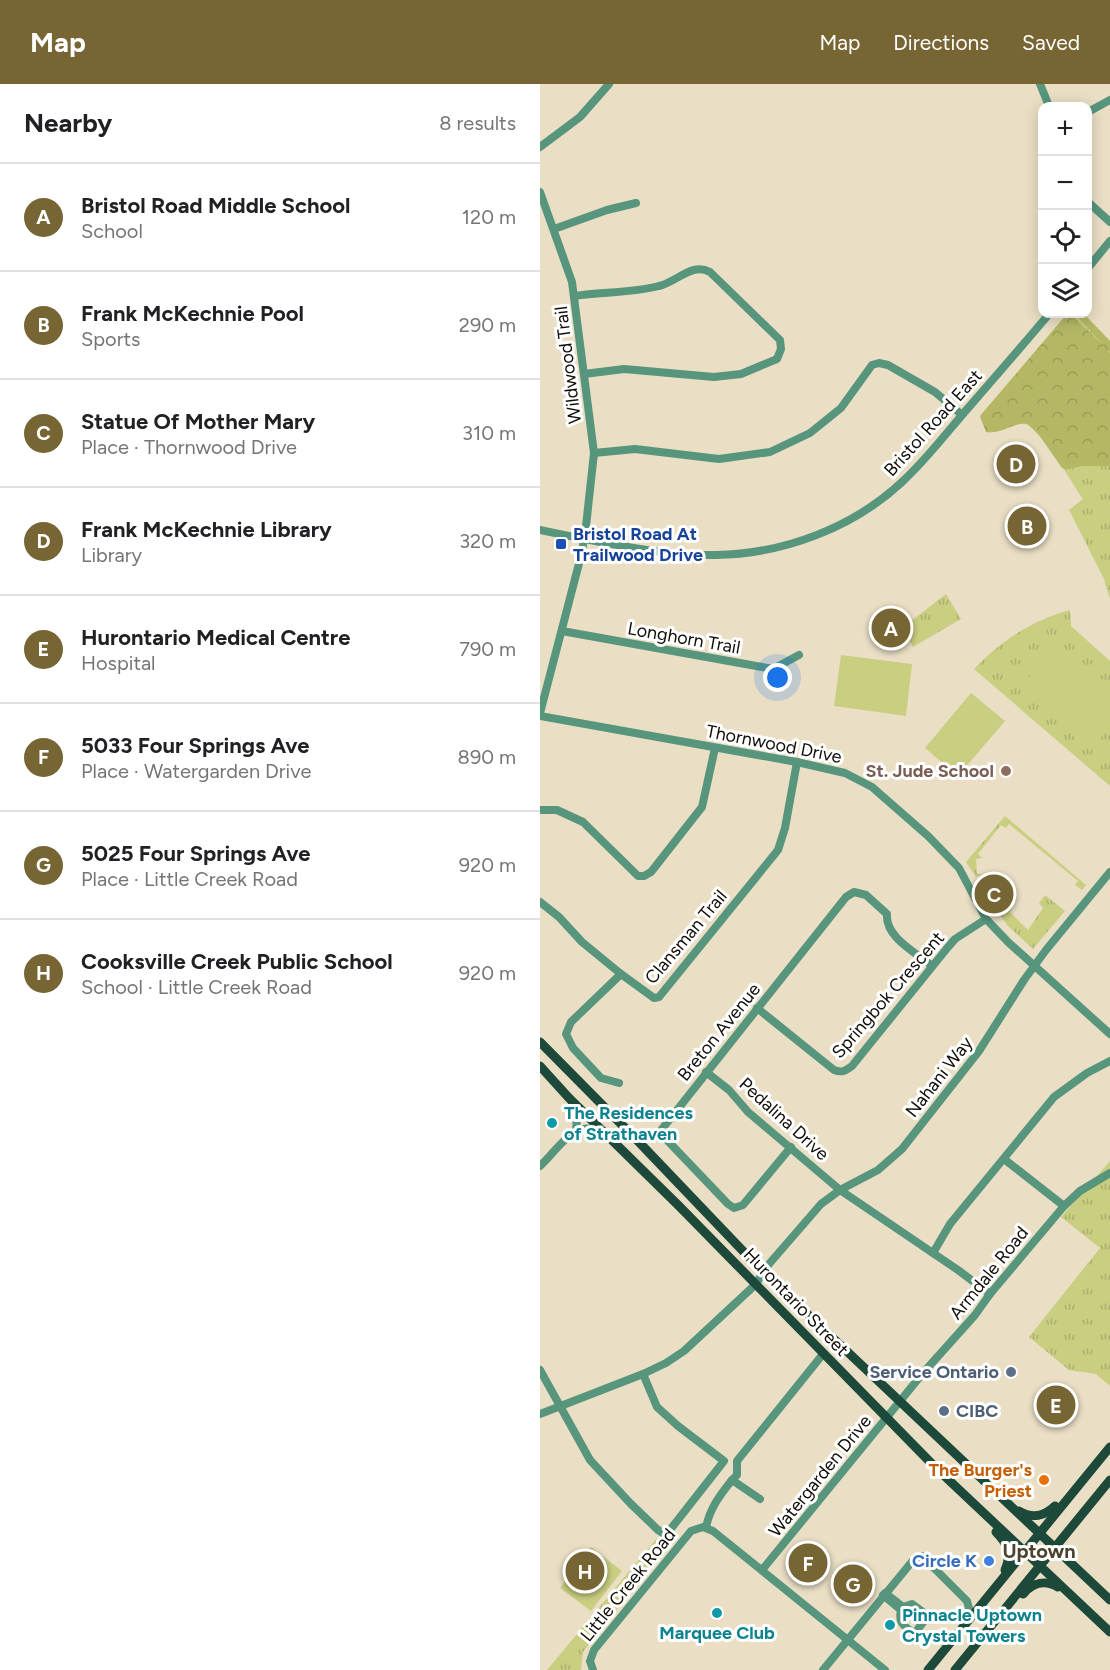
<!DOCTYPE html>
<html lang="en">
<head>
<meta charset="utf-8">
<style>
  :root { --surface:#fff; --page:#f2f2f2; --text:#202124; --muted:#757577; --line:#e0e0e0; --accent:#786534 }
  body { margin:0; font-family:Figtree,sans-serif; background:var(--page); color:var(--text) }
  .controls { position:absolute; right:18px; top:18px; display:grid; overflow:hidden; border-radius:12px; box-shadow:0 3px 15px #0003 }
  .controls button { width:54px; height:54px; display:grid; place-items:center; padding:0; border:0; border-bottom:2px solid var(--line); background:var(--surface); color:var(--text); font:30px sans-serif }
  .you { position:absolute; left:238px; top:594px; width:21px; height:21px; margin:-15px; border:4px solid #fff; border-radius:50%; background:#1a73e8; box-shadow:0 0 0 9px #1a73e833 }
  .badge { display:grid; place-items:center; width:39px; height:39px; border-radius:50%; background:var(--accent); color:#fff; font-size:20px; font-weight:700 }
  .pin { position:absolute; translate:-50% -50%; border:3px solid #fff; box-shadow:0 2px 6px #0006 }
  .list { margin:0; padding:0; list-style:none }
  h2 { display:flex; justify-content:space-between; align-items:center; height:78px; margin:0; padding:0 24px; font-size:26px }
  h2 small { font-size:20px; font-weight:400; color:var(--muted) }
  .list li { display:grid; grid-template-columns:39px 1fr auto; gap:18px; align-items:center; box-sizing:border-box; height:108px; padding:0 24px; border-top:2px solid var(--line) }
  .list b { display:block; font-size:22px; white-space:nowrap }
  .list p { margin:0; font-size:20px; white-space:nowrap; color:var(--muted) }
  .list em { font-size:20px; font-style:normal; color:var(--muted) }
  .icon { flex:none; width:33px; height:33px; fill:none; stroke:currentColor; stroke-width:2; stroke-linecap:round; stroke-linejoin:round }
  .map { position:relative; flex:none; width:570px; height:1586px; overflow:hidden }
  header { display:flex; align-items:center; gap:36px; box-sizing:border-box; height:84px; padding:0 30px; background:var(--accent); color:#fff }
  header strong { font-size:28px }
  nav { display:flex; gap:33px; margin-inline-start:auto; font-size:21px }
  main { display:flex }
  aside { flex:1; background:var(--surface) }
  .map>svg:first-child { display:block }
  .grass { fill:url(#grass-tufts) }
  .forest { fill:url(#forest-crowns) }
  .pitch { fill:#c9ce81 }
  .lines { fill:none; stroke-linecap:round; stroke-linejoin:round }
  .minor { stroke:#57957d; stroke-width:8 }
  .major { stroke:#1c4939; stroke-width:9 }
  .transit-dot { fill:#1a4fb4; stroke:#fff; stroke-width:2 }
  .education-dot { fill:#8d6e63; stroke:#fff; stroke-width:2 }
  .culture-dot { fill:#0f9aa8; stroke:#fff; stroke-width:2 }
  .service-dot { fill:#5c6f8a; stroke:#fff; stroke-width:2 }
  .food-dot { fill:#e8710a; stroke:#fff; stroke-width:2 }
  .shop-dot { fill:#3f7fe0; stroke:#fff; stroke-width:2 }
  .labels { text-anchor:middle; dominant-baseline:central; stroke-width:6; stroke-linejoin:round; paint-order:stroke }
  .street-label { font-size:18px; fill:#100d05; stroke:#fff }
  .transit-label { font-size:18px; font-weight:bold; fill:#164399; stroke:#fff; text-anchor:start }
  .education-label { font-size:18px; font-weight:bold; fill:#785e54; stroke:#fff; text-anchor:end }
  .culture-label { font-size:18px; font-weight:bold; fill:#0d838f; stroke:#fff; text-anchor:start }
  .service-label { font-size:18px; font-weight:bold; fill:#4e5e75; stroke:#fff; text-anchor:end }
  .food-label { font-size:18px; font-weight:bold; fill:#c56008; stroke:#fff; text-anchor:end }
  .shop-label { font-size:18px; font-weight:bold; fill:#366cbe; stroke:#fff; text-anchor:end }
  .neighbourhood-label { font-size:20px; font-weight:bold; fill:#4b432d; stroke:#fff }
</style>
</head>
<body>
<header>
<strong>Map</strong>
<nav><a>Map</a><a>Directions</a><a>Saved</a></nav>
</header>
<main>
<aside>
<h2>Nearby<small>8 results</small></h2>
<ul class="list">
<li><span class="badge">A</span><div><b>Bristol Road Middle School</b><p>School</p></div><em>120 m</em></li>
<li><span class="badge">B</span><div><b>Frank McKechnie Pool</b><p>Sports</p></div><em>290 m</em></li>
<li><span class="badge">C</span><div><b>Statue Of Mother Mary</b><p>Place · Thornwood Drive</p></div><em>310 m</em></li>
<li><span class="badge">D</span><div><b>Frank McKechnie Library</b><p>Library</p></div><em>320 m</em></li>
<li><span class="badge">E</span><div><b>Hurontario Medical Centre</b><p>Hospital</p></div><em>790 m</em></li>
<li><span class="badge">F</span><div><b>5033 Four Springs Ave</b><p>Place · Watergarden Drive</p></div><em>890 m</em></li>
<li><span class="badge">G</span><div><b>5025 Four Springs Ave</b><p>Place · Little Creek Road</p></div><em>920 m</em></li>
<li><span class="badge">H</span><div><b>Cooksville Creek Public School</b><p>School · Little Creek Road</p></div><em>920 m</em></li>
</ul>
</aside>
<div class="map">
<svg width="570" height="1586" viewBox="0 0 570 1586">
  <defs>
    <pattern id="grass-tufts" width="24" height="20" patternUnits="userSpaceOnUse" patternTransform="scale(1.5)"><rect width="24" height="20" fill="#c9ce81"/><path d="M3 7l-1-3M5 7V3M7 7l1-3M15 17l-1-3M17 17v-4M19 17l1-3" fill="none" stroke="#acb06e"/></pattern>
    <pattern id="forest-crowns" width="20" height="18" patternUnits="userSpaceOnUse" patternTransform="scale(1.5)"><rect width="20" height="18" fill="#b4b865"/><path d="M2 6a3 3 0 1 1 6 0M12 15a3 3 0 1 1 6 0" fill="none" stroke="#9a9d56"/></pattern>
  </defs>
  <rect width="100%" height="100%" fill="#eadfc5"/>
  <!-- grass -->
  <g class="grass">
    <path d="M527 230H544L570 257V515L564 495 529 426 543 415C533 400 498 340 482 339 468 339 465 350 446 348L440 332Z"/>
    <path d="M406 510 421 535 373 563 362 544Z"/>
    <path d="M530 526 531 542 570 577V702L434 585C460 557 493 536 530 526Z"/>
    <path d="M465 732 546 801 542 806 535 801 538 797 469 740 466 744 461 741 438 770 442 774 436 775 437 790H443L436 793 426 778Z"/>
    <path d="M444 801V805H448L449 810 454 814 458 811 461 806H465L461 811 471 820 469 823 472 825 470 828 488 846 503 824 499 819 505 811 525 827 493 865 467 841 441 803Z"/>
    <path d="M570 1077V1302L556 1290 529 1286 489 1253 560 1164 521 1133Z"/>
    <path d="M117 1454 125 1464 43 1568 41 1586H7Z"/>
  </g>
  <!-- forest -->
  <path class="forest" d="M527 230H530L564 262 535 230H544L570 257V268L567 266 570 270V382H542L527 385 522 384 499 351 488 340C471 338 465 350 446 348L440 332Z"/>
  <!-- pitch -->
  <g class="pitch">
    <path d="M515 564 570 613V643L549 666 480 603Z"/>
    <path d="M301 571 372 580 366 632 294 622Z"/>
    <path d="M431 609 465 637 418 692 385 664Z"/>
    <path d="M51 1463 82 1487 51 1527 20 1504Z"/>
  </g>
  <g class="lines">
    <!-- minor -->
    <g class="minor">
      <path d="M500 0 509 22"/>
      <path d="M548 28 570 16"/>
      <path d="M0 63 40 33 69 0"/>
      <path d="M0 108 32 198 54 369 46 442 42 468 0 629"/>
      <path d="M548 118 570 138"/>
      <path d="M14 145 67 126 96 119"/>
      <path d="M548 184 570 157"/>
      <path d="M35 212C62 208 92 209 119 202 137 198 152 178 170 188L240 256 241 265 237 275 201 290 174 293 84 285 44 290"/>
      <path d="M54 369 95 365 179 375 230 368 270 349 301 324 332 281 339 279 348 281 395 308 422 331"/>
      <path d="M0 446C53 457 122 472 176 471 243 470 313 444 362 398 387 375 407 348 429 323 456 292 483 261 509 230"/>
      <path d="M22 547 233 585 259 571"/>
      <path d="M0 632 257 678 305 689 332 703 388 752 419 784 446 835 468 858 570 950"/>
      <path d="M0 726H17L43 738 98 792H104L111 788 162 723 175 664"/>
      <path d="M0 818 19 833 42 858 81 890 114 914 119 913 238 766 245 744 257 678"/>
      <path d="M217 924 294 986C302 989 305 987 312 982L408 863 415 855 446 835"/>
      <path d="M166 988 189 1006 208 1028 300 1106 418 1186 450 1210"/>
      <path d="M79 999 61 994 33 964 26 950 31 938 81 890"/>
      <path d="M32 1019C38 1027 37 1036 36 1046"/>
      <path d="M251 1063 203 1121 194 1124 188 1120 125 1054 122 1045 306 813 314 808 326 811 347 830C345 853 375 868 391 881"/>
      <path d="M464 1075 524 1122"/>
      <path d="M0 1082C19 1065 32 1036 61 1047"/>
      <path d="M393 1169 410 1140 514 1013 547 989 570 977"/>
      <path d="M0 1286 50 1376 90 1419 118 1446 126 1451 184 1377 138 1342 117 1323 103 1290"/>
      <path d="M0 1330 103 1290 126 1279 144 1267 215 1201 229 1180 281 1120 300 1106 338 1086 362 1065 439 967 484 896 506 866 570 788"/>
      <path d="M192 1396 197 1391V1377L205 1367 283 1270"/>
      <path d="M166 1443C170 1424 180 1411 192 1396L220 1415"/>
      <path d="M222 1486 383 1289 435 1231 450 1210 524 1122 540 1107 570 1089"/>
      <path d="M343 1511 361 1526C358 1540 364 1541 374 1550L388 1532 372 1520 363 1523 345 1509"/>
      <path d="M53 1586 50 1577 54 1566 151 1447 163 1443 173 1447 345 1586"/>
      <path d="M283 1586 375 1474 382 1472 427 1517 430 1528 427 1537"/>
    </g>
    <!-- major -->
    <g class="major">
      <path d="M0 958 95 1054 224 1189 570 1516"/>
      <path d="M0 982 29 1014 138 1121 396 1384 570 1548"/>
      <path d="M479 1427C492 1435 505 1432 515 1422"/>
      <path d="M456 1448C468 1460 472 1470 465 1486"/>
      <path d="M483 1510C493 1498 506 1496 518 1503"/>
      <path d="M388 1586 570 1363"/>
      <path d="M415 1586 570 1396"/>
    </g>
  </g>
  <!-- markers -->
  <rect class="transit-dot" x="15" y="454" width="12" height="12" rx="3"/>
  <circle class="education-dot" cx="466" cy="687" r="6"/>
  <g class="culture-dot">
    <circle cx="12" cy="1039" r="6"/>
    <circle cx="177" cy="1529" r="6"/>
    <circle cx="350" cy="1541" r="6"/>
  </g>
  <g class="service-dot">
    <circle cx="471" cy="1288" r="6"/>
    <circle cx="404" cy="1327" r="6"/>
  </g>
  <circle class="food-dot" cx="504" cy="1396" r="6"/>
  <circle class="shop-dot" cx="449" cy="1477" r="6"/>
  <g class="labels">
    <!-- street labels -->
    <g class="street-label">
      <text transform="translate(28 281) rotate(-97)">Wildwood Trail</text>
      <text transform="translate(393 339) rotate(-48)">Bristol Road East</text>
      <text transform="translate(144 554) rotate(10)">Longhorn Trail</text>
      <text transform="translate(234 660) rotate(11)">Thornwood Drive</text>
      <text transform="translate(146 853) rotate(-50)">Clansman Trail</text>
      <text transform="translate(348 911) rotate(-49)">Springbok Crescent</text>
      <text transform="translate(179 948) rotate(-51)">Breton Avenue</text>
      <text transform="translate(399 993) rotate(-52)">Nahani Way</text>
      <text transform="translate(244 1035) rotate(42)">Pedalina Drive</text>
      <text transform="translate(449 1189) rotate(-51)">Armdale Road</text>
      <text transform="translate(256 1218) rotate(46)">Hurontario Street</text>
      <text transform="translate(280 1392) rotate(-51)">Watergarden Drive</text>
      <text transform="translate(88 1501) rotate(-51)">Little Creek Road</text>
    </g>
    <!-- transit labels -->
    <g class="transit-label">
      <text x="33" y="450">Bristol Road At<tspan x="33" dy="21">Trailwood Drive</tspan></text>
    </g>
    <!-- education labels -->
    <g class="education-label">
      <text x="454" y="687">St. Jude School</text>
    </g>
    <!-- culture labels -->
    <g class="culture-label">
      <text x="24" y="1029">The Residences<tspan x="24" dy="21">of Strathaven</tspan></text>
      <text x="362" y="1531">Pinnacle Uptown<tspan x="362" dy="21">Crystal Towers</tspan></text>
      <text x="177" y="1549" text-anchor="middle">Marquee Club</text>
    </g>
    <!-- service labels -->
    <g class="service-label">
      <text x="459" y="1288">Service Ontario</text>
      <text x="416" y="1327" text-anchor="start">CIBC</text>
    </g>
    <!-- food labels -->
    <g class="food-label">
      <text x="492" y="1386">The Burger's<tspan x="492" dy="21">Priest</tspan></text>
    </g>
    <!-- shop labels -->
    <g class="shop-label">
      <text x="437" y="1477">Circle K</text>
    </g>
    <!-- neighbourhood labels -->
    <g class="neighbourhood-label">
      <text x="499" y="1467">Uptown</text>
    </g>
  </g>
</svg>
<div class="controls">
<button>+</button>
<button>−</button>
<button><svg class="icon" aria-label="locate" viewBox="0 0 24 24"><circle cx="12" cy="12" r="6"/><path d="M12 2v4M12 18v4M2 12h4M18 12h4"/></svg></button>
<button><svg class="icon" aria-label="layers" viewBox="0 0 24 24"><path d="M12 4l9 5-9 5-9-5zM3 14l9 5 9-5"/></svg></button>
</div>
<div class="you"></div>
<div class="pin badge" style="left:351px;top:544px">A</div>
<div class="pin badge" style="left:487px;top:442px">B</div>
<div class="pin badge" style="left:454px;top:810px">C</div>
<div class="pin badge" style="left:476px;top:380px">D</div>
<div class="pin badge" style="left:516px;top:1321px">E</div>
<div class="pin badge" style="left:268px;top:1479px">F</div>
<div class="pin badge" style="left:313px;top:1500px">G</div>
<div class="pin badge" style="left:45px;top:1487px">H</div>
</div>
</main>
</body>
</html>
